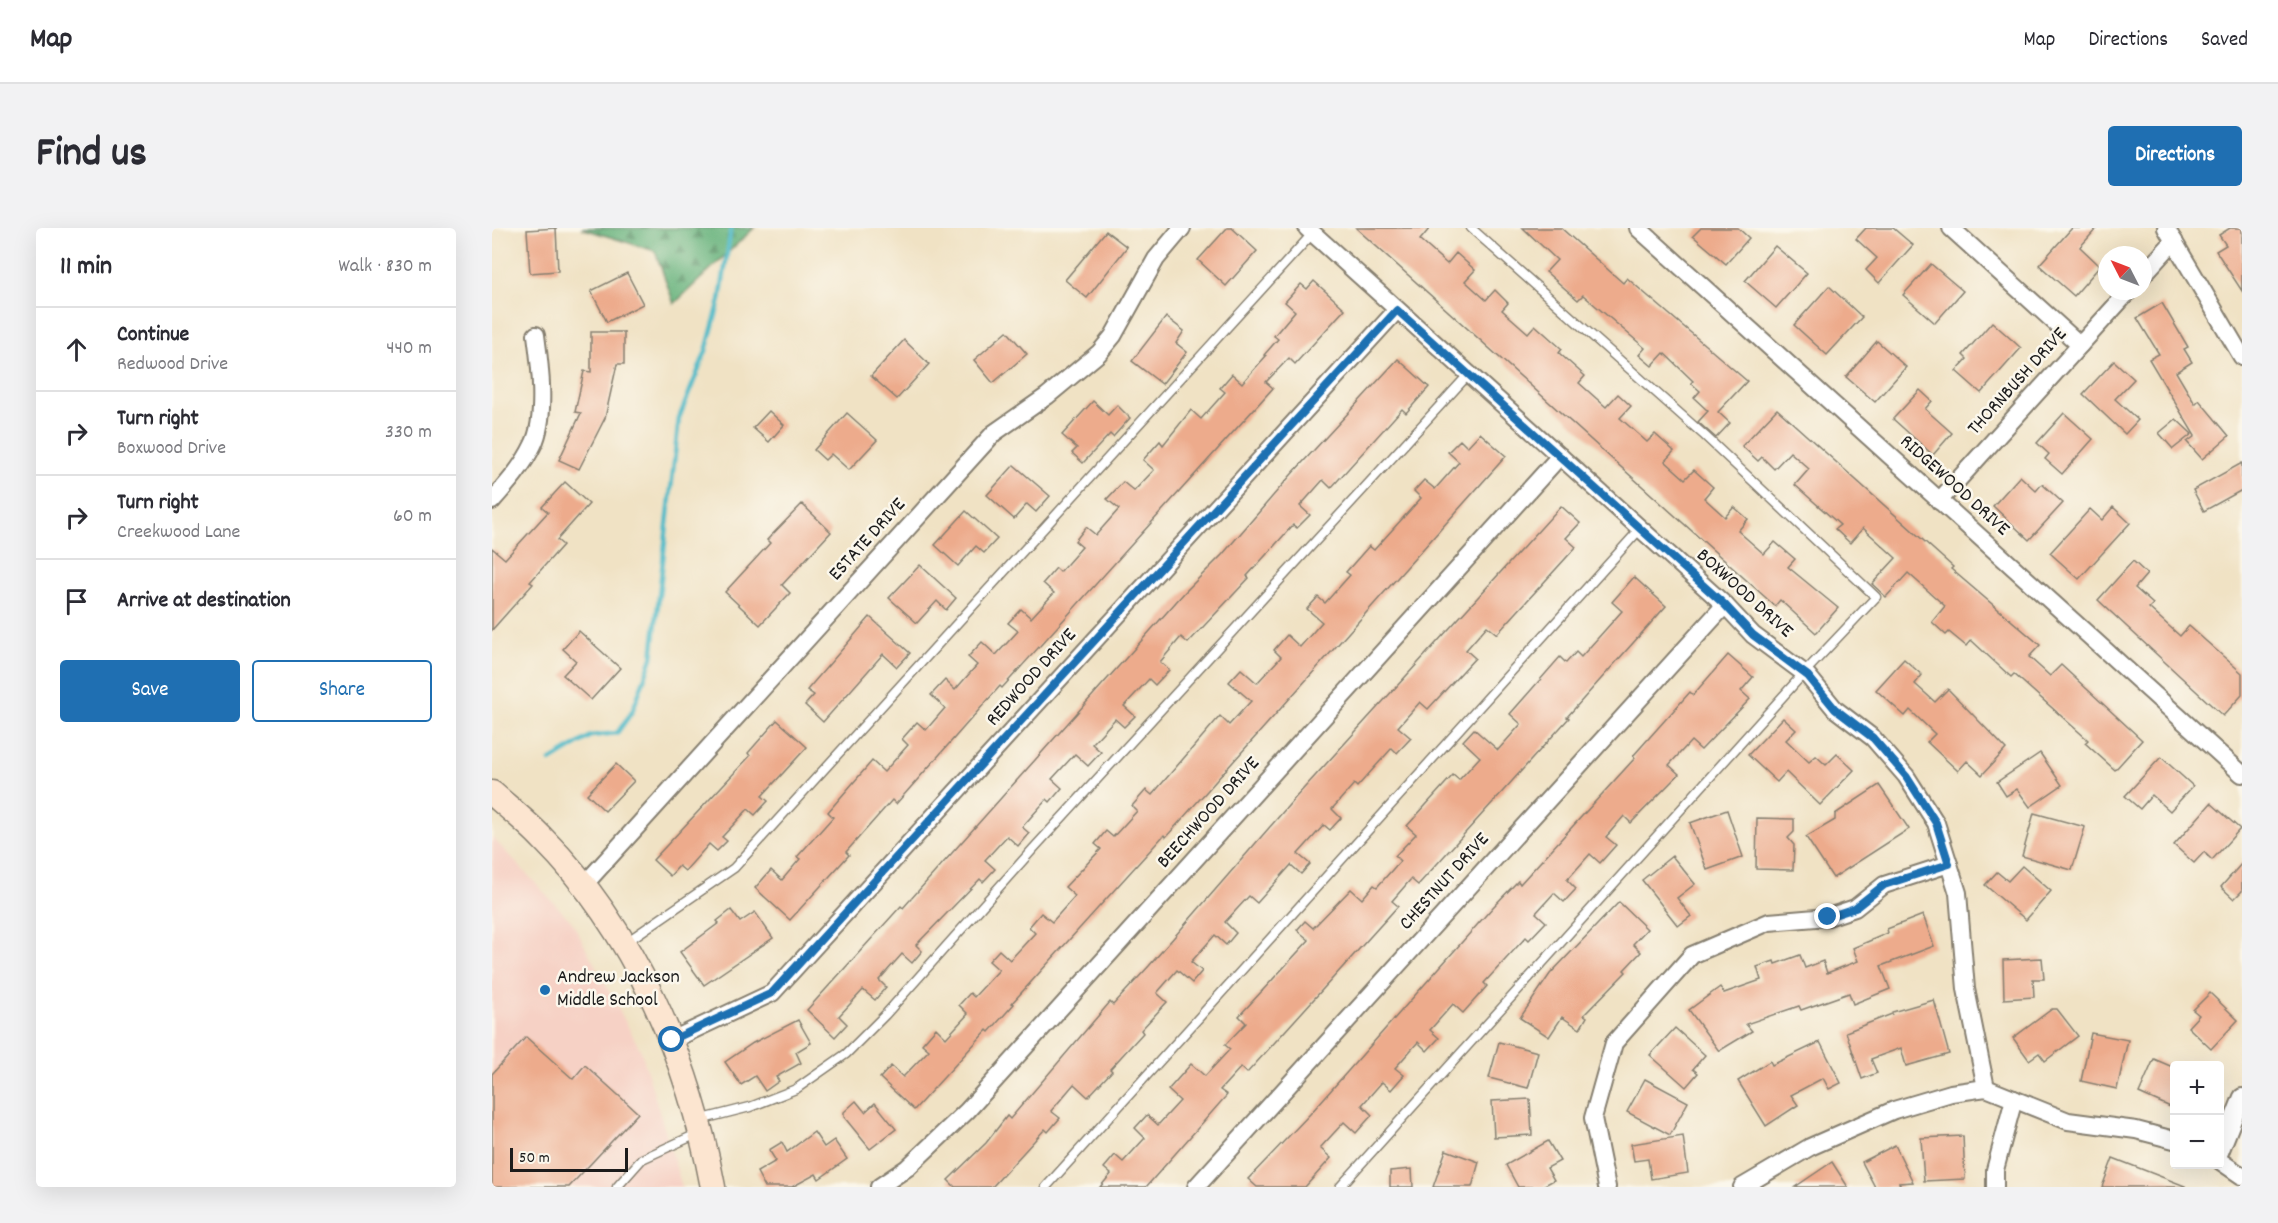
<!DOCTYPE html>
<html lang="en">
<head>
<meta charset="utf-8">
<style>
  :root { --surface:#fff; --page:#f2f2f3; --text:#2b2b33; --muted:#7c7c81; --line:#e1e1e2; --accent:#1f6fb2 }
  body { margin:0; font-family:Dekko,sans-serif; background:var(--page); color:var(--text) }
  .controls { position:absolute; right:18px; bottom:18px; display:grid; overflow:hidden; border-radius:6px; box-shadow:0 6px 24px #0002 }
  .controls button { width:54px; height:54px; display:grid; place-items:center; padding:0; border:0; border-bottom:2px solid var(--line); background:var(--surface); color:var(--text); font:30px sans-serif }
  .compass { position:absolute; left:1606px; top:18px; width:54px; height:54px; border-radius:50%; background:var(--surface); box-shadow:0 6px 24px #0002; rotate:312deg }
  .scale { position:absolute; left:18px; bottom:15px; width:118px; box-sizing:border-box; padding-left:6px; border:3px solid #1c1c1c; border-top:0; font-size:16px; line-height:21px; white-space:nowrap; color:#1c1c1c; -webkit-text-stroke:4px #fbf7ec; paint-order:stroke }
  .stop { position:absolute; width:18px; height:18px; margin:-14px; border:4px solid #1f6fb2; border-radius:50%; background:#fff }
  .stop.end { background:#1f6fb2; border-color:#fff; box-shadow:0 2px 6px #0008 }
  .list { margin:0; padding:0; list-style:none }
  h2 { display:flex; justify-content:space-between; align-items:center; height:78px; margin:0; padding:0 24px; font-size:26px }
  h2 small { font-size:20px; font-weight:400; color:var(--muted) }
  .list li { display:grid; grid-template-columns:39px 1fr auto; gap:18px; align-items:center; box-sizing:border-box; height:84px; padding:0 24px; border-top:2px solid var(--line) }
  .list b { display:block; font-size:22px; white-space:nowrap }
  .list p { margin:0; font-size:20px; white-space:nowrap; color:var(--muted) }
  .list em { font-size:20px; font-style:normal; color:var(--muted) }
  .actions { display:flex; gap:12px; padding:18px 24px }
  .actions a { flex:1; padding:14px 0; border:2px solid var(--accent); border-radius:6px; text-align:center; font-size:21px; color:var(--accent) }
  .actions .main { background:var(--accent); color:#fff }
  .icon { flex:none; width:33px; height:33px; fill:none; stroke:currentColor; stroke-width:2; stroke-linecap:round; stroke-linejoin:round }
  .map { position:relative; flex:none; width:1750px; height:959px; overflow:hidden; border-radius:6px }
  header { display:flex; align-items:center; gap:36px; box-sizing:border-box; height:84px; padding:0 30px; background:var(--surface); border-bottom:2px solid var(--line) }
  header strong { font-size:28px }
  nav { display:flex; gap:33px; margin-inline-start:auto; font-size:21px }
  .intro { display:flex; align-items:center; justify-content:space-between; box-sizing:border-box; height:144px; padding:0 36px }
  h1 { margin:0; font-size:42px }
  .button { padding:15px 27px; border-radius:6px; background:var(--accent); color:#fff; font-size:21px; font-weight:700 }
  main { display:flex; gap:36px; padding:0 36px }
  aside { flex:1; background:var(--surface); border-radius:6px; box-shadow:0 6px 24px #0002 }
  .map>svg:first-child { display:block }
  .built { fill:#f6d1c5 }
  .forest { fill:url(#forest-firs); stroke:#41674c; stroke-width:1.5 }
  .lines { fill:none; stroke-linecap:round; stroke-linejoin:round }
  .stream { stroke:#4cb9c7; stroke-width:4.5 }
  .building { fill:#edab8c }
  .lane-casing { stroke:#867f70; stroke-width:11 }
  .street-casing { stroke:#867f70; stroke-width:20 }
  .secondary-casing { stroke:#867f70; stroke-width:27 }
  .lane { stroke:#fff; stroke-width:8 }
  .street { stroke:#fff; stroke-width:16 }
  .secondary { stroke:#fce5d0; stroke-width:24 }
  .route { stroke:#1f6fb2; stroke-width:8 }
  .poi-dot { fill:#1f6fb2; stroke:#fbf7ec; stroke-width:2 }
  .labels { text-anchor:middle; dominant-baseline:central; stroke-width:5; stroke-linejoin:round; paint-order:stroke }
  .street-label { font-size:20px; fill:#1c1c1c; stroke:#fbf7ec }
  .poi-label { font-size:20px; fill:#1c1c1c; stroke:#fbf7ec; text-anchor:start }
</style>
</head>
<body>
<header>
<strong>Map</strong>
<nav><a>Map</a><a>Directions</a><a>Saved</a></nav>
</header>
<div class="intro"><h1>Find us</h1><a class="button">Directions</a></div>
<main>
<aside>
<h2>11 min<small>Walk · 830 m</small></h2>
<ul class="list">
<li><svg class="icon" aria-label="ahead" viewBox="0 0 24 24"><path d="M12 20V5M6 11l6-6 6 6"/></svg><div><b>Continue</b><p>Redwood Drive</p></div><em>440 m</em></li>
<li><svg class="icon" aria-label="right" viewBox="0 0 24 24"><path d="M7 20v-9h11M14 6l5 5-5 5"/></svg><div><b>Turn right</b><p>Boxwood Drive</p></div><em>330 m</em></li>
<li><svg class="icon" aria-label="right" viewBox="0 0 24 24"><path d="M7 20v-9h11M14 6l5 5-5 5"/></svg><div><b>Turn right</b><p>Creekwood Lane</p></div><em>60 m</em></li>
<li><svg class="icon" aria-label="arrive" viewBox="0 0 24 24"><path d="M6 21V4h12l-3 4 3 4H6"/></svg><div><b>Arrive at destination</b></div></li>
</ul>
<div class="actions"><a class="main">Save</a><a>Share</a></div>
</aside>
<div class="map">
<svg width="1750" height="959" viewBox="0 0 1750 959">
  <defs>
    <pattern id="forest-firs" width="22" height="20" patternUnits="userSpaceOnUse" patternTransform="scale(1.5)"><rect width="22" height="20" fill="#66b27b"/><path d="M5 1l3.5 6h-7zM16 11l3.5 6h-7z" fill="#539064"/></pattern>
  </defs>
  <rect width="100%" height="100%" fill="#fbf7ec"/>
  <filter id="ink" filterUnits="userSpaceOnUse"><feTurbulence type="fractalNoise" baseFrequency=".0167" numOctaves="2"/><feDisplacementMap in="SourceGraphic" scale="12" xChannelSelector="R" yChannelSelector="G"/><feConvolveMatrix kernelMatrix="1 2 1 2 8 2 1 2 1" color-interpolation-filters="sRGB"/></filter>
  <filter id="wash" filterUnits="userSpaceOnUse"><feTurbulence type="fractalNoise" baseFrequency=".008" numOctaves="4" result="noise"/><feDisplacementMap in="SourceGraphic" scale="24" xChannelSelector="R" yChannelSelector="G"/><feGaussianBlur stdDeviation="1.35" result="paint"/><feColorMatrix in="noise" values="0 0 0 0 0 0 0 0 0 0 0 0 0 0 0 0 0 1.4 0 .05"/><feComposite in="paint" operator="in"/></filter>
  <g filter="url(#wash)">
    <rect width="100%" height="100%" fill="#f0e2c4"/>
    <!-- built -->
    <path class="built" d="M0 609 80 694 149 823 190 959H0Z"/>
    <!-- forest -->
    <path class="forest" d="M89 0H262L182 76 163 23Z"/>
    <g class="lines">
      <!-- stream -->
      <path class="stream" d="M58 533 99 508 125 505 140 484 160 430 187 190 214 123 228 72 239 0"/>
    </g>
    <g id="blocks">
      <!-- building -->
      <g class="building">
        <path d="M64 0 66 43 38 45 35 2Z"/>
        <path d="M735 0H740L765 23 734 58 706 32Z"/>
        <path d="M864 0H938L928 12 955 36 964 25 983 42 973 53 994 72 1003 62 1016 75 1010 82 1036 105 1043 97 1070 121 1067 125 1093 148 1087 155 1114 179 1126 166 1139 178 1128 190 1155 214 1163 206 1182 223 1173 233 1193 251 1202 242 1221 259 1212 270 1233 289 1242 279 1256 291 1246 303 1272 326 1283 314 1303 331 1296 339 1346 380 1324 405 1288 372 1283 378Z"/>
        <path d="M1031 0H1069L1131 55 1135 50 1255 153 1226 184 1238 195 1224 210 1206 194 1216 183 1202 170 1208 163 1199 155 1201 153 1172 125 1160 138 1147 127 1153 120 1091 67 1086 72 1054 44 1065 32Z"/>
        <path d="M1209 0H1246L1257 10 1234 36 1201 8Z"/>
        <path d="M1374 0H1401L1421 17 1387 55 1374 42 1385 30 1364 11Z"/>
        <path d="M1580 0H1605L1588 19 1608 38 1582 68 1547 37Z"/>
        <path d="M1738 0H1750V63L1724 23 1734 17 1727 7Z"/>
        <path d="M614 3 635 19 595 70 573 52Z"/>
        <path d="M1283 18 1315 45 1284 80 1253 53Z"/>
        <path d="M1439 36 1471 63 1443 95 1411 67Z"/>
        <path d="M135 45 151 76 115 94 99 63Z"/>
        <path d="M822 53 853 81 803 136 797 130 774 154 781 160 510 460 508 458 404 576 400 572 354 624 357 627 298 692 263 660 279 642 290 652 308 631 305 629 341 589 336 584 380 533 392 544 416 517 410 511 425 494 434 502 453 480 439 467 453 452 463 462 485 437 476 429 490 414 504 427 526 403 516 395 529 381 539 390 562 365 551 355 564 340 568 344 590 319 583 313 594 299 604 307 627 281 615 271 631 254 642 263 662 242 651 232 668 213 671 217 699 182 709 191 733 164 728 160 740 146 750 155 774 128 772 127 786 111 782 108 803 83 793 74 809 56 815 61Z"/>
        <path d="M1337 58 1370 89 1335 127 1302 97Z"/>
        <path d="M1670 75 1696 119 1692 121 1700 134 1684 144 1703 176 1707 172 1737 208 1710 231 1695 214 1703 208 1657 131 1667 126 1645 90Z"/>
        <path d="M674 89 692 103 684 115 695 124 670 156 640 133Z"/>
        <path d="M1500 94 1529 120 1489 165 1464 143 1475 131 1471 127Z"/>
        <path d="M515 103 535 126 501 155 482 132Z"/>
        <path d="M99 104H132V136H125L113 190 87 241 67 232 89 185 83 184 92 143 99 144Z"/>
        <path d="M412 112 437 136 405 171 379 148Z"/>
        <path d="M1385 113 1414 139 1383 174 1354 149Z"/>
        <path d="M906 131 937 159 914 185 910 181 839 260 831 252 808 278 818 287 805 300 801 297 755 348 757 350 696 415 689 409 668 434 677 442 663 457 657 451 632 478 643 488 632 499 623 491 600 516 609 524 596 538 583 526 560 551 570 560 558 574 555 571 530 599 537 605 526 618 515 608 493 632 503 641 491 654 488 651 424 717 430 723 420 735 410 726 387 752 394 759 383 772 371 762 347 788 355 796 343 809 315 782 409 678 411 680 692 365 730 327 799 247Z"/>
        <path d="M1622 133 1642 151 1623 171 1646 192 1633 206 1591 166Z"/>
        <path d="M1428 162 1440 173 1433 181 1460 205 1441 227 1401 191Z"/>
        <path d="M601 173 616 187 625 177 638 190 621 209 618 206 591 235 580 225 585 220 570 207Z"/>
        <path d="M1285 181 1461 339 1459 341 1548 417 1537 429 1558 448 1569 437 1650 512 1623 542 1593 515 1596 512 1522 446 1519 449 1479 412 1474 418 1457 404 1454 407 1440 394 1453 378 1416 345 1394 369 1380 356 1404 330 1371 300 1358 315 1343 301 1348 297 1303 257 1317 241 1298 224 1282 241 1270 229 1266 233 1250 218Z"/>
        <path d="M277 183 292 197 277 214 261 200Z"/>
        <path d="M355 185 385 212 357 242 339 226 333 232 322 222Z"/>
        <path d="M1572 185 1601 211 1570 246 1553 231 1557 226 1545 215Z"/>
        <path d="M1684 191 1700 206 1681 221 1667 205Z"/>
        <path d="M988 205 1014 228 674 609 672 607 520 775 522 776 497 804 495 802 422 882 388 850 399 838 411 849 437 822 430 816 444 800 454 810 476 786 467 777 478 765 482 769 507 742 497 733 507 722 518 732 543 705 537 699 549 685 560 694 583 668 573 659 609 621 603 616 614 603 621 609 645 583 640 578 654 562 660 567 728 488 737 497 759 473 737 454 749 441 765 455 789 429 782 422 795 407 808 419 830 394 815 381 826 369 833 375 858 347 854 344 877 318 882 322 929 270 922 263 932 252 943 261 967 234 956 224 968 212 975 219Z"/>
        <path d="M1750 235V262L1712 283 1701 262Z"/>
        <path d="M522 237 558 268 544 284 535 276 522 291 495 267Z"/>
        <path d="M1528 248 1544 263 1550 256 1571 275 1537 312 1501 278Z"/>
        <path d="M73 254 97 276 65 312 71 317 38 354 41 356 0 402V320L13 331 56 284 50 279Z"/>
        <path d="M310 276 339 304 290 357 298 365 268 397 233 364 278 315 275 312Z"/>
        <path d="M1069 278 1088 295 1074 310 1084 319 1005 406 995 398 974 422 983 430 936 481 928 474 906 499 919 510 905 525 900 520 865 559 862 556 840 581 849 590 838 602 832 597 806 626 818 636 809 646 799 637 765 675 757 668 733 694 744 705 734 717 723 707 699 734 710 743 700 755 685 742 665 765 675 774 649 802 651 805 618 841 620 843 596 869 582 856 559 883 568 890 556 904 553 901 500 959H463L456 952 494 915 515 888 518 891 618 774 621 777 657 738 803 570Z"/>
        <path d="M1621 279 1638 295 1587 351 1558 325 1598 281 1610 292Z"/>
        <path d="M474 283 505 311 492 325 484 318 466 338 443 317Z"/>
        <path d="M1641 333 1655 346 1643 360 1661 376 1657 380 1688 408 1697 398 1750 445V467L1731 488 1606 372Z"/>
        <path d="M428 337 464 370 454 382 445 373 425 395 397 370Z"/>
        <path d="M1142 349 1174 378 1075 489 1077 490 926 657 919 651 900 673 906 678 755 845 749 839 728 862 735 867 654 959H608L619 946 612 940 623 927 631 934 653 910 643 900 655 887 666 897 688 873 676 862 699 836 713 848 738 821 733 817 754 795 747 788 817 712 805 702 813 693 821 700 859 661 870 671 882 657 885 659 908 633 903 628 924 606 915 598 961 547 967 552 988 529 971 513 982 501 1006 522 1029 496 1018 486 1068 429 1074 435 1084 424 1089 429 1130 383 1120 374Z"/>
        <path d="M378 389 418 425 405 439 391 426 331 494 313 477 322 467 315 462Z"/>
        <path d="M87 403 128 440 99 472 71 447 84 433 71 421Z"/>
        <path d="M1236 427 1261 449 1249 463 1258 471 1209 522 1199 513 1177 537 1187 546 1139 595 1132 588 1114 609 1124 617 1108 635 1098 626 1075 652 1084 661 1072 674 1062 665 1044 685 1054 694 1037 712 1034 709 992 755 995 758 971 785 961 776 938 802 947 810 935 823 926 814 903 840 912 847 899 862 890 854 870 877 880 887 864 905 852 894 828 920 839 930 813 959H765L756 951 818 886 1001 679 1026 653 1028 656 1143 530 1141 528 1198 464 1201 467Z"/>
        <path d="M1412 431 1430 447 1423 456 1443 474 1456 461 1514 521 1490 547 1475 533 1466 543 1435 514 1443 506 1418 482 1413 488 1384 462Z"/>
        <path d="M1291 490 1304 502 1294 512 1317 534 1324 528 1334 537 1345 526 1362 542 1328 577 1294 544 1285 554 1256 527Z"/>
        <path d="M285 492 315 519 270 568 276 573 263 587 256 581 230 609 235 613 225 623 217 616 193 643 187 638 178 648 161 632 258 528 256 525Z"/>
        <path d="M1548 525 1570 557 1538 579 1525 561 1514 568 1505 554Z"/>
        <path d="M1669 529 1701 558 1678 583 1660 567 1648 581 1633 568Z"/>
        <path d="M124 536 142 553 113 583 95 566Z"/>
        <path d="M1387 557 1417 601 1341 650 1314 609 1343 592V586Z"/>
        <path d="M1719 575 1748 601 1720 632 1712 624 1702 635 1682 617Z"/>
        <path d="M1235 582 1251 629 1215 642 1198 595Z"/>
        <path d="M1542 585 1593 599 1580 642 1530 628Z"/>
        <path d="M1265 590 1302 591V604L1296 610 1302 617 1301 642 1264 641Z"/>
        <path d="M1180 628 1203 656 1185 670 1199 688 1186 698 1150 652Z"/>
        <path d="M1750 635V663L1742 671 1729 659Z"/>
        <path d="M1530 638 1559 663 1534 692 1493 657 1505 644 1516 653Z"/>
        <path d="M1127 674 1155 701 1141 716 1149 724 1132 742 1134 744 1092 787 1095 789 1088 801 1070 789 1057 809 1028 790 1058 746Z"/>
        <path d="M239 682 248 694 263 684 281 710 212 757 188 724 227 695 225 693Z"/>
        <path d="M1431 687 1442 718 1389 738 1398 761 1361 776 1357 765 1309 782 1307 778 1254 796 1260 803 1227 823 1197 782 1228 759 1232 765 1269 752 1265 739 1282 733 1283 736 1308 727 1313 740 1331 733 1335 745 1366 733 1361 720 1396 705 1395 701Z"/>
        <path d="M1550 730 1552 751H1541L1542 769 1512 771 1511 732Z"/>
        <path d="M1718 765 1746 792 1719 821 1696 799 1707 787 1701 782Z"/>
        <path d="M1442 772 1457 826 1414 838 1409 820 1379 831 1385 845 1370 851 1354 804 1400 786V784Z"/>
        <path d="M1560 781H1565L1586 808 1553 833 1547 825 1537 832 1521 810Z"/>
        <path d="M306 792 319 815 304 824 309 835 284 849 287 853 273 863 263 848 249 857 233 834 261 815Z"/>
        <path d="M1183 800 1213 827 1201 841 1206 845 1194 859 1158 827Z"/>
        <path d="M1599 805 1636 812 1625 861 1589 853Z"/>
        <path d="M34 809 81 851 93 837 146 885 77 959H0V846Z"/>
        <path d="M1007 814 1046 824 1036 860 997 850Z"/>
        <path d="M1328 814 1349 855 1337 861 1331 850 1299 867 1306 877 1274 898 1246 853 1278 833 1280 837Z"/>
        <path d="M1662 831 1683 840V881L1647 865Z"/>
        <path d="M1153 851 1196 874 1178 907 1135 884Z"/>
        <path d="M1038 871 1040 907 1002 909 1000 873Z"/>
        <path d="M364 873 373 884 383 875 404 901 378 921 352 889V884Z"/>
        <path d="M322 904 332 919 342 912 355 931 327 951 324 946 300 959H273L265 944 284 933 277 922 290 914 295 924Z"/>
        <path d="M1191 908 1196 945 1159 951 1156 931 1142 933 1139 916Z"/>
        <path d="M1471 908 1473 951 1432 953 1429 910Z"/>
        <path d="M1056 913 1068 933 1055 940 1062 952 1049 959H1026L1014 937Z"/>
        <path d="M1403 917 1421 954 1407 955 1409 959H1383L1370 934Z"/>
        <path d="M954 922 987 934 980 959H941Z"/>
        <path d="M1621 930 1693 958 1692 959H1610Z"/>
        <path d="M1340 934 1356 959H1303Z"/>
        <path d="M920 941 921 959H898V943Z"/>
      </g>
    </g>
  </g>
  <g filter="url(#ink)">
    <use href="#blocks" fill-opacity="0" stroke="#867f70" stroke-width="1.5"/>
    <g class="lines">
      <!-- lane casing -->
      <g class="lane-casing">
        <g id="lane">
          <path d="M133 715 242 640 821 5"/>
          <path d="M207 892 258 879 304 861 354 826 393 787 541 621 976 147"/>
          <path d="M125 959 150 931 207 905"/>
          <path d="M554 959 1148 301"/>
          <path d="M848 959 1312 445 1384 369 1213 208 979 0"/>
        </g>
      </g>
      <!-- street casing -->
      <g class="street-casing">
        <g id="street">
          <path d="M815 0 1233 377 1261 407 1316 448 1343 481 1381 510 1414 548 1444 595 1466 665 1474 761 1494 860"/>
          <path d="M1146 0 1750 546"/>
          <path d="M1459 0 1588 117"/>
          <path d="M1674 0 1750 129"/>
          <path d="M1651 47 1682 13"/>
          <path d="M0 273C16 255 31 238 41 217 55 189 48 136 44 107"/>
          <path d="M1447 273 1637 63"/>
          <path d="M92 657 502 205 555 168 607 125 621 108 664 31 690 0"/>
          <path d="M180 812 280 765 905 82"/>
          <path d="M1728 924 1750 869"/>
          <path d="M1728 933 1750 948"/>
          <path d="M387 959 415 940 475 883 1068 228"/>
          <path d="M704 959 1233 377"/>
          <path d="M1115 959 1101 890 1122 815 1200 727 1277 694 1336 689 1363 680 1392 657 1457 636"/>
          <path d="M1250 959 1318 919 1402 882 1459 865 1494 860 1576 893 1644 902 1682 912"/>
          <path d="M1503 959V942L1522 871"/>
        </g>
      </g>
      <!-- secondary casing -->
      <g class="secondary-casing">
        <path id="secondary" d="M0 565C17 580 35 594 51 611 143 703 197 832 221 959"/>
      </g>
      <!-- lane -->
      <use href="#lane" class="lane"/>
      <!-- street -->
      <use href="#street" class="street"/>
      <!-- secondary -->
      <use href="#secondary" class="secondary"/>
    </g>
  </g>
  <g class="lines" filter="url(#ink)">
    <!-- route -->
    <path class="route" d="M180 812 280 765 905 82 1233 377 1261 407 1316 448 1343 481 1381 510 1414 548 1444 595 1457 636 1392 657 1363 680 1336 689"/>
  </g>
  <!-- markers -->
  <circle class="poi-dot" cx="53" cy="762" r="6"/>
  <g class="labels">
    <!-- street labels -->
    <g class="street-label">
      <text transform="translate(1526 154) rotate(-48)">THORNBUSH DRIVE</text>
      <text transform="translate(1462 258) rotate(42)">RIDGEWOOD DRIVE</text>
      <text transform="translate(376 312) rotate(-48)">ESTATE DRIVE</text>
      <text transform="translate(1252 366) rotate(42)">BOXWOOD DRIVE</text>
      <text transform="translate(540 450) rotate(-48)">REDWOOD DRIVE</text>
      <text transform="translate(717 585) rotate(-48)">BEECHWOOD DRIVE</text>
      <text transform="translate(953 654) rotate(-48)">CHESTNUT DRIVE</text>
    </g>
    <!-- poi labels -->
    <g class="poi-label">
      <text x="65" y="750">Andrew Jackson<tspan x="65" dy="23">Middle School</tspan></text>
    </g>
  </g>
</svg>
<div class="controls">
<button>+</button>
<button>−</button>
</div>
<svg class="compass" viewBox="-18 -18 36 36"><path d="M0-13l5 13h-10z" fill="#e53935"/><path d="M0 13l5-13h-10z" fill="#7c7c81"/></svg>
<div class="scale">50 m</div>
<div class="stop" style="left:180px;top:812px"></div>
<div class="stop end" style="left:1336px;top:689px"></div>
</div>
</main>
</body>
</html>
